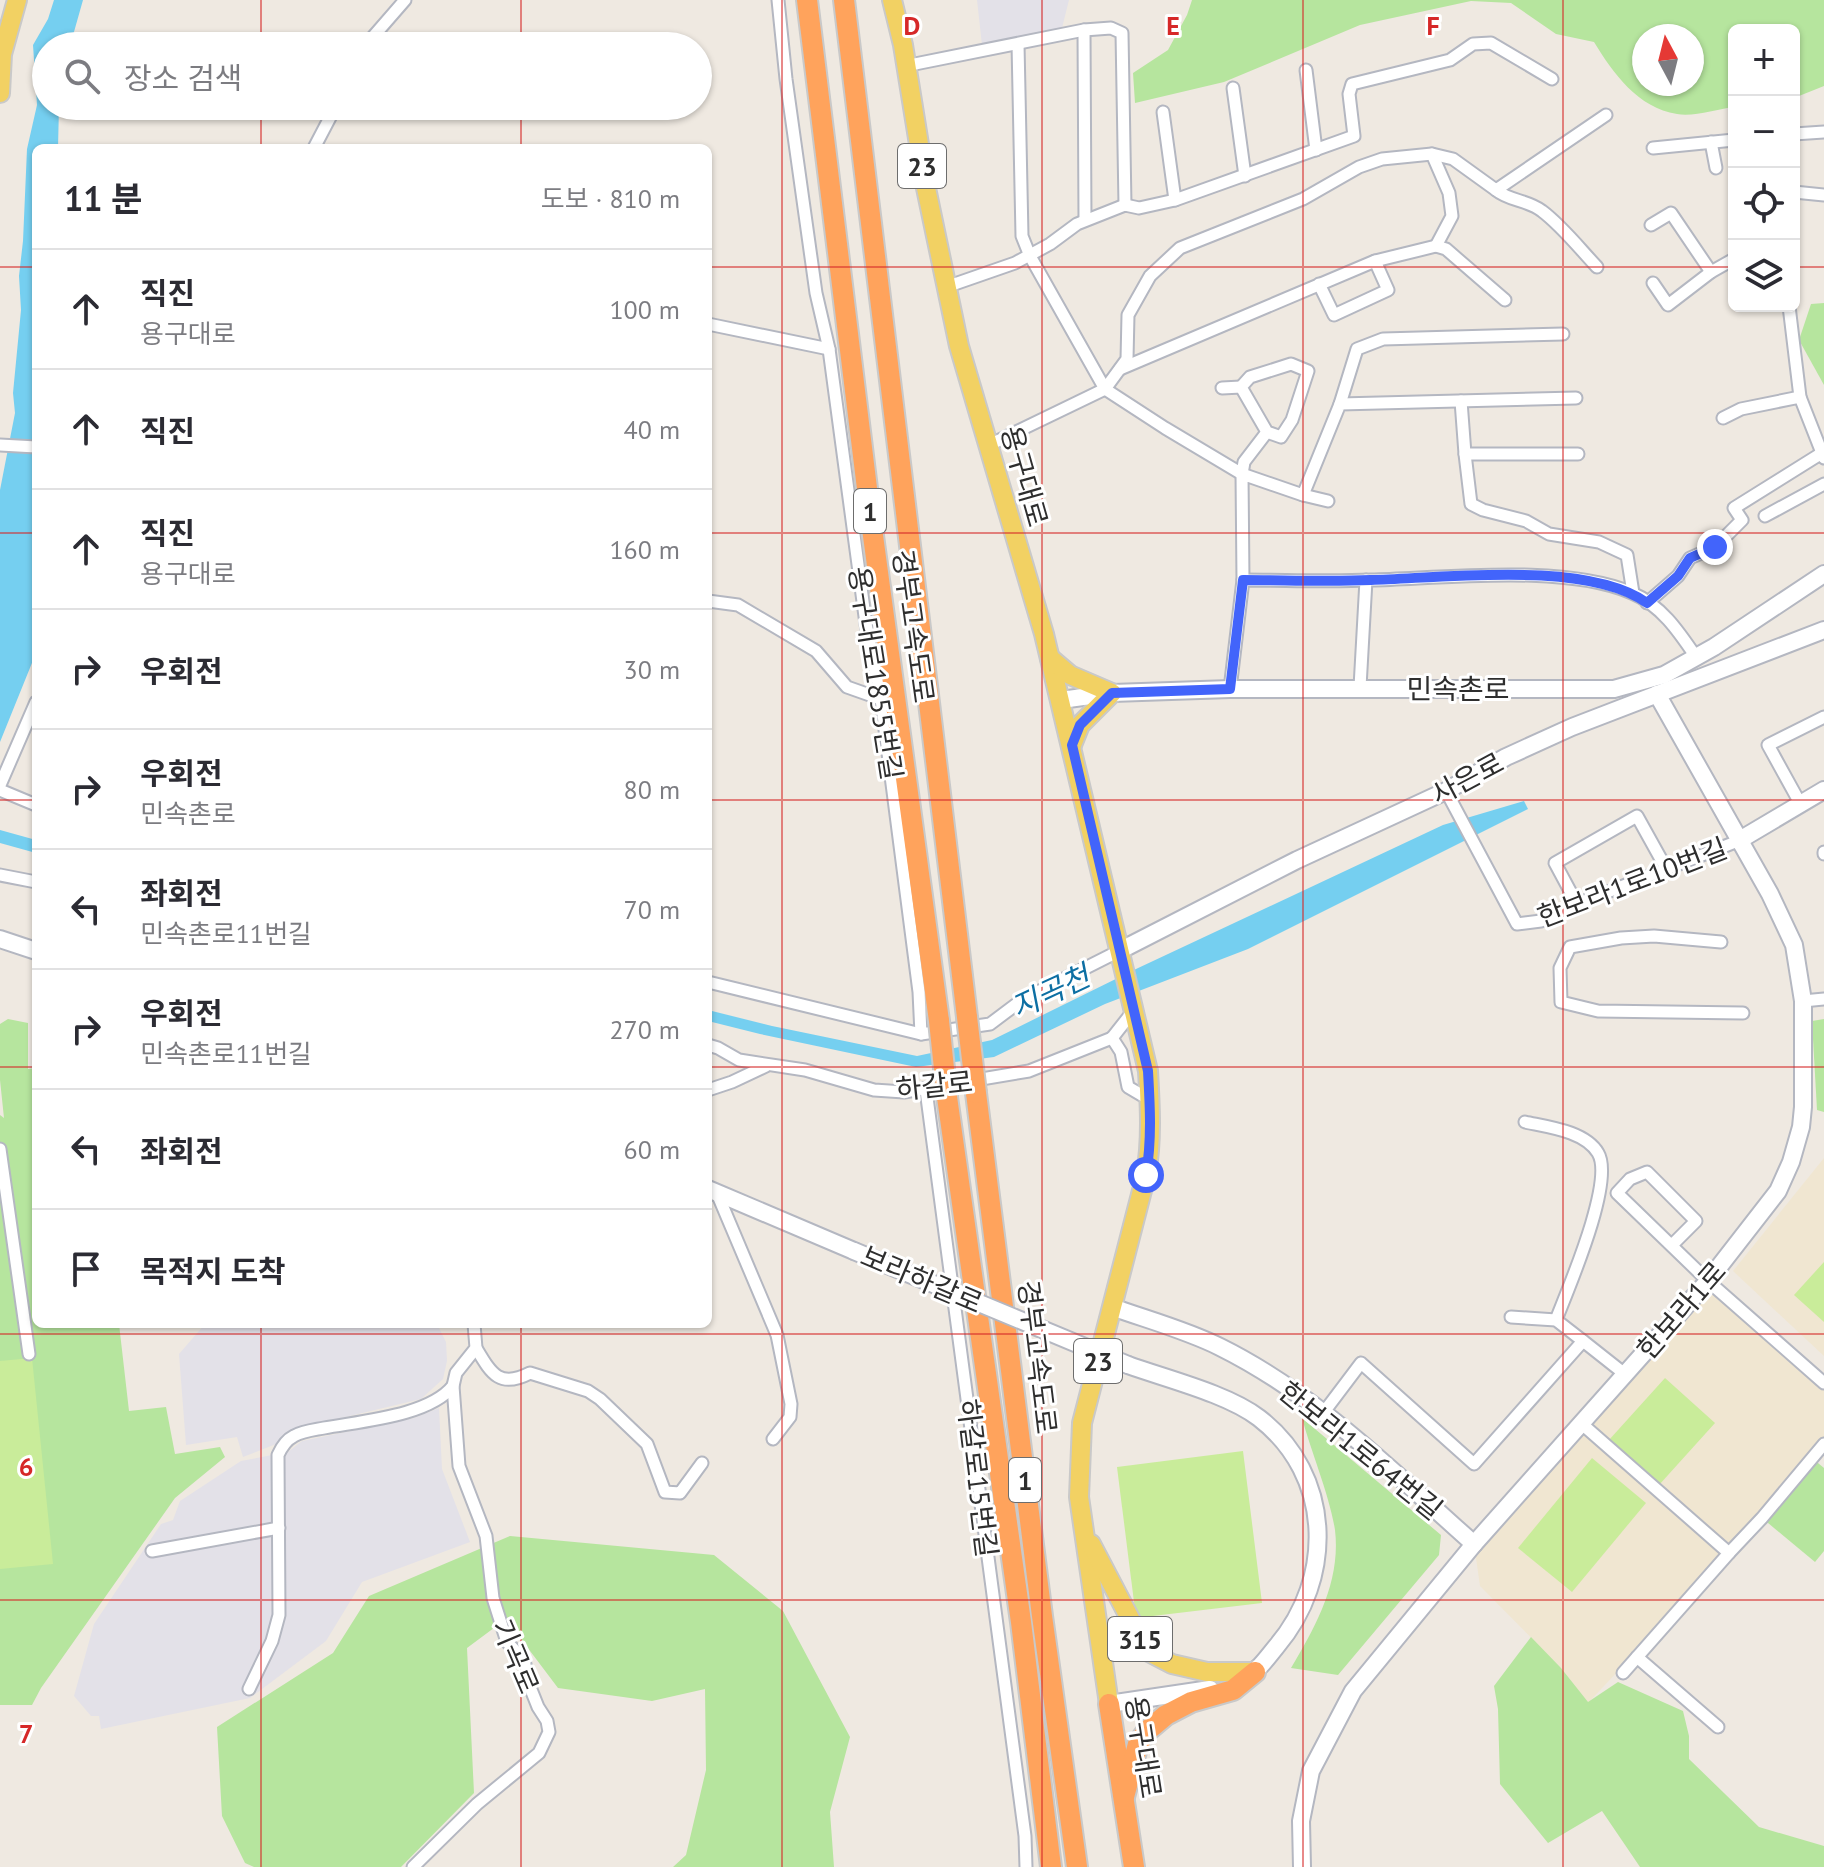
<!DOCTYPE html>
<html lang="ko">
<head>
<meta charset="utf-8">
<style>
  :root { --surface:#fff; --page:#f7f7f7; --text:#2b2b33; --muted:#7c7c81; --line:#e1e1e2 }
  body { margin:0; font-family:"PT Sans","Noto Sans KR",sans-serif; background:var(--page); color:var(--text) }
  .controls { position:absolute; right:24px; top:24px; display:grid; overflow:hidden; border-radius:12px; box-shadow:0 2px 6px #0004 }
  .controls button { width:72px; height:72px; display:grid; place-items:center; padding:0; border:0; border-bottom:2px solid var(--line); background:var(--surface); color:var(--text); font:40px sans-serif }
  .compass { position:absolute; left:1632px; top:24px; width:72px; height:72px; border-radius:50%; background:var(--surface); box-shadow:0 2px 6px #0004; rotate:353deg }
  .stop { position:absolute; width:24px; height:24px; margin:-18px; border:6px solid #4264fb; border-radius:50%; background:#fff }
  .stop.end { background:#4264fb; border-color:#fff; box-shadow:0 2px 8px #0008 }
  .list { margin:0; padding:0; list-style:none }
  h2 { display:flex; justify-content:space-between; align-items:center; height:104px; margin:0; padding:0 32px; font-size:34px }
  h2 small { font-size:26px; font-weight:400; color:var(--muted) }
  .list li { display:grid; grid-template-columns:52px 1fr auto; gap:24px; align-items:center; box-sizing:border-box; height:120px; padding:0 32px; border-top:2px solid var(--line) }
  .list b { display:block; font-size:30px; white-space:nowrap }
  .list p { margin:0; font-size:26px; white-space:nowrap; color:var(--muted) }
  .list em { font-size:26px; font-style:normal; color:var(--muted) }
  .icon { flex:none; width:44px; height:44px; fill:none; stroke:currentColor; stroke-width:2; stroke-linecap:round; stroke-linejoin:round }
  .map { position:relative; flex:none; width:1824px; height:1867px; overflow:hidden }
  .search { position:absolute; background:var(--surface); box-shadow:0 2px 6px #0004; left:32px; top:32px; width:680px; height:88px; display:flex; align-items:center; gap:20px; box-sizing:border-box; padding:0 28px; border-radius:44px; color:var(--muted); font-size:30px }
  .panel { position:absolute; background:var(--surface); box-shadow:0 2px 6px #0004; left:32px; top:144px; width:680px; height:1184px; border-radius:12px }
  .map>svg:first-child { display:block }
  .industrial { fill:#e3e1e8 }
  .education { fill:#f0e6d1 }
  .green { fill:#b6e59e; fill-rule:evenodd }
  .pitch { fill:#c9ec9a }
  .water { fill:#75cff0 }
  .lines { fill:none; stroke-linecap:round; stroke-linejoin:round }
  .street-casing { stroke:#b4b7c1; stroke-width:15 }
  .secondary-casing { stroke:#b4b7c1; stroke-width:20 }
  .primary-casing { stroke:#c9c9c9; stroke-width:22 }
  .highway-casing { stroke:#c9c9c9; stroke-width:24 }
  .street { stroke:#fff; stroke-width:11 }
  .secondary { stroke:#fff; stroke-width:16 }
  .primary { stroke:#f2d163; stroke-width:18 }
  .highway { stroke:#ffa35c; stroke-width:20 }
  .secondary-bridge-casing { stroke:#b4b7c1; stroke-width:20; stroke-linecap:butt }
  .highway-bridge-casing { stroke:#c9c9c9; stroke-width:24; stroke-linecap:butt }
  .secondary-bridge { stroke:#fff; stroke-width:16 }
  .highway-bridge { stroke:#ffa35c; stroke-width:20 }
  .route { stroke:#4264fb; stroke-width:10 }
  .grid { fill:none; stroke:#d62828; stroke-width:2; stroke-opacity:0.55 }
  .labels { text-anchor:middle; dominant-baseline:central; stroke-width:6; stroke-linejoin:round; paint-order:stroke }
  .shield { fill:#fff; stroke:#6d6d6d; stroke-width:2 }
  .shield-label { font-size:26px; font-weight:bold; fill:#2e2e2e }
  .street-label { font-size:28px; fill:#2e2e2e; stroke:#fff }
  .water-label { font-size:30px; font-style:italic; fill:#0d6fa3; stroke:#fff }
  .grid-label { font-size:26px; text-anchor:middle; font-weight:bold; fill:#d62828; stroke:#fff; stroke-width:6; stroke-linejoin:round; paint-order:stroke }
</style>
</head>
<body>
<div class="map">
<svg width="1824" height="1867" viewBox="0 0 1824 1867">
  <rect width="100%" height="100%" fill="#efe9e1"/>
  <!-- industrial -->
  <g class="industrial">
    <path d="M977 0H1069L1062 28 982 45Z"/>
    <path d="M205 1324H437L446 1342 447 1361 443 1379 421 1399 291 1430 276 1444 243 1457 237 1437 186 1445 179 1354Z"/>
    <path d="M439 1408 442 1469 470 1542 362 1582 326 1641 250 1698 101 1729 99 1716H91L74 1696 94 1624 161 1524 173 1520 180 1501 241 1461 288 1452 302 1441 414 1418Z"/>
  </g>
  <!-- education -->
  <g class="education">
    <path d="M1824 1158V1356L1733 1271Z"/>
    <path d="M1708 1281 1824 1383V1444L1762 1518 1588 1703 1561 1668 1480 1586 1474 1544Z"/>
  </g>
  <!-- green -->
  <g class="green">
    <path d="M1192 0H1824V86L1794 98V30H1734V107C1717 109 1694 117 1677 114 1638 108 1613 73 1594 42L1556 34 1511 3 1471 1 1360 25 1224 82 1135 103 1133 73 1168 50 1187 15ZM1644 36H1692V84H1644Z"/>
    <path d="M1824 303V385L1799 340 1811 304Z"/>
    <path d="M8 1019 28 1023V1069L36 1068V1324H119L129 1411 166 1407 175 1454 220 1447 225 1457 175 1498 41 1688 32 1705H0V1115L4 1118 0 1080V1024Z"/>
    <path d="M1824 1019V1112L1817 1110 1812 1021Z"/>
    <path d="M1302 1418 1441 1535 1439 1555 1338 1675 1291 1668C1316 1626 1341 1581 1335 1530 1330 1497 1311 1451 1302 1418Z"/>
    <path d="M1812 1458 1824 1468V1551L1815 1562 1762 1518Z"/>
    <path d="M510 1536 714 1555 783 1611 850 1737 830 1812 834 1867H673L686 1855 706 1770 705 1689 652 1701 558 1688 506 1619 467 1648 474 1793 401 1867H254L245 1863 222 1816 217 1727 333 1653 369 1596Z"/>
    <path d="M1531 1637 1561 1668 1588 1702 1618 1682 1683 1711 1689 1736V1759L1759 1827 1824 1846V1867H1640L1602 1811 1548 1843 1500 1784 1498 1709 1494 1686Z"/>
  </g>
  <!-- pitch -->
  <g class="pitch">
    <path d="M1824 1262V1322L1794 1295Z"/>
    <path d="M32 1358 53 1564 0 1569V1361Z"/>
    <path d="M1665 1378 1715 1423 1659 1485 1609 1440Z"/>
    <path d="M1243 1451 1262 1603 1136 1618 1117 1467Z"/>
    <path d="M1592 1458 1646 1503 1572 1592 1518 1548Z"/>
  </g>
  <!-- water -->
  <g class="water">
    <path d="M54 0H83L70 46H46V106H59L58 148H36V653L0 742V490L15 413 13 393 21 310 19 276 23 241 27 149 37 105 33 45 48 19Z"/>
    <path d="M1524 801 1528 809 1248 949 1105 1004 994 1057 916 1067 760 1034 708 1021V1010L772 1026 917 1056 992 1040 1136 969 1443 825Z"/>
    <path d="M0 830 36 840V853L0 843Z"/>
  </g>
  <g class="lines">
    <!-- street casing -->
    <g class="street-casing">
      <g id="street">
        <path d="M778 0 786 79 816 293 829 349 866 624 881 699 919 992 921 1034 990 1024 1022 1000 1121 950"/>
        <path d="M1084 30 1085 220"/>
        <path d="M1018 44 1022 236 1030 256 1105 389 1165 428 1242 474 1244 462 1267 432 1241 387 1250 377 1291 364 1308 371 1292 420 1281 437 1267 432"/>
        <path d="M365 46 405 0"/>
        <path d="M905 66 1084 30 1111 28 1122 33 1125 205"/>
        <path d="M1306 70 1316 150"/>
        <path d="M1233 88 1245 176"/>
        <path d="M1163 112 1175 200"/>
        <path d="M1794 134 1824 132"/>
        <path d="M1711 142 1716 168"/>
        <path d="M314 148 336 106"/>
        <path d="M1653 148 1734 140"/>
        <path d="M1432 154 1449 193 1452 216 1436 246"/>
        <path d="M1496 190C1509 201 1528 200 1542 211 1562 226 1580 249 1597 267"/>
        <path d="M1794 192 1824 195"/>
        <path d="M1651 225 1671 213 1711 272"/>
        <path d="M1375 261 1436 246 1446 249 1505 300"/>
        <path d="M1653 283 1668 305 1711 272 1734 259"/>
        <path d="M946 287 1015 263 1050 244 1077 224 1125 205 1139 208 1175 200 1354 136 1349 94 1352 84 1450 60 1473 44 1491 43 1552 79"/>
        <path d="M1789 306 1800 397 1824 458"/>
        <path d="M708 324 829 349"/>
        <path d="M1120 369 1375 261 1388 290 1334 315 1319 284"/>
        <path d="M1222 388 1241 387"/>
        <path d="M1461 401 1465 454"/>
        <path d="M1340 404 1357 349 1383 339 1563 334"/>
        <path d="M1723 418 1741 409 1800 397"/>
        <path d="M0 445 36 447"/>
        <path d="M987 446 1105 389 1127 359 1128 315 1150 276 1180 248 1303 199 1359 167 1382 159 1432 154 1453 159 1496 190 1606 115"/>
        <path d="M1578 454H1465L1471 504 1483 510 1526 521 1549 534 1599 542 1627 555 1633 593"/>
        <path d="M1303 495 1328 501"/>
        <path d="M1765 516 1824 484"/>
        <path d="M1243 580 1242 474 1303 495 1340 404 1576 398"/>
        <path d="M708 601 738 605 816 651 847 687 881 699"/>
        <path d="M1647 603 1678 576 1690 558 1715 547 1742 520 1734 508 1822 453"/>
        <path d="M1360 687 1366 580"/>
        <path d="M1230 689 1243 580C1286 580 1329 582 1371 580 1445 578 1565 564 1632 593 1661 605 1679 632 1696 657"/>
        <path d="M0 785 36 702"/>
        <path d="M0 790 36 805"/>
        <path d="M1446 791 1517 924 1541 921 1577 904 1738 841"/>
        <path d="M1800 803 1768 745 1824 717"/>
        <path d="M1824 852V854"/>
        <path d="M0 875 36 882"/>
        <path d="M1577 904 1555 863 1637 816 1667 870"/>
        <path d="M1721 942 1654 936 1621 938 1570 947 1560 968 1561 1002 1598 1011 1743 1013"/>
        <path d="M708 982 921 1034"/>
        <path d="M1803 1001 1824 999"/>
        <path d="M1112 1038 1121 1052 1128 1087 1150 1100"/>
        <path d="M1112 1038 1134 1010"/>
        <path d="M708 1045 718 1048 739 1060 805 1070 874 1090 904 1092 1029 1071 1112 1038"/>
        <path d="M708 1090 732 1082 766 1066"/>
        <path d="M926 1090 1025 1836 1026 1867"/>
        <path d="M1525 1122C1548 1127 1585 1131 1598 1153 1615 1181 1568 1289 1556 1320"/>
        <path d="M0 1149 29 1354"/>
        <path d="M717 1193 777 1335 791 1404 790 1417 773 1439"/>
        <path d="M1672 1245 1696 1221 1647 1172 1630 1179 1617 1193 1708 1281 1824 1383"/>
        <path d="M1511 1317 1556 1320 1583 1341"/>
        <path d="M476 1348C491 1373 499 1389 530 1373L588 1391 600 1399 647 1444 665 1492 680 1493 702 1463"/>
        <path d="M1324 1412 1361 1363 1474 1464 1583 1341 1626 1375"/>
        <path d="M1582 1424 1729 1553 1623 1673"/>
        <path d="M152 1551 279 1528"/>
        <path d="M1729 1553 1762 1518 1824 1444"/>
        <path d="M1637 1657 1718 1727"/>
        <path d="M249 1689 272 1641 279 1615 278 1455C282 1446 286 1440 294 1436 303 1431 314 1430 324 1428 361 1421 429 1416 453 1386"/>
        <path d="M413 1867 477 1804 539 1753 549 1732 547 1721 538 1707 530 1687 524 1660 507 1642 493 1598 486 1536 459 1466 453 1386 456 1373 476 1348 474 1324"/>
      </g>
    </g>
    <!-- secondary casing -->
    <g class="secondary-casing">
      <g id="secondary">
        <path d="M1061 700 1112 693 1230 689H1614L1664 675 1714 647 1824 574"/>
        <path d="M1738 841 1824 790"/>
        <path d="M0 939 36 951"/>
        <path d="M1121 950 1297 860 1446 791 1506 757 1572 727 1824 630"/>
        <path d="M708 1189 854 1251"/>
        <path d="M1112 1307C1148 1320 1186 1330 1220 1347 1317 1395 1394 1473 1474 1544"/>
        <path d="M1128 1365C1167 1379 1228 1394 1259 1418 1333 1475 1335 1578 1276 1647 1267 1658 1259 1670 1246 1677"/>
        <path d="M1109 1704 1210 1689"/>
        <path d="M1302 1867 1301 1821 1311 1771 1353 1691 1474 1544 1708 1281 1778 1191 1791 1162 1801 1127 1803 1107V1001L1794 945 1770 894 1657 694"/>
      </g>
    </g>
    <!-- primary casing -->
    <g class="primary-casing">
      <g id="primary">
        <path d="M892 0 903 45 926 188 959 346 1044 634 1148 1071C1150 1106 1152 1140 1146 1175L1082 1423 1079 1497 1109 1704"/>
        <path d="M0 93 2 54 17 0"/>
        <path d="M1050 658 1070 675 1112 693 1080 725 1072 745"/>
        <path d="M1091 1544 1147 1651 1172 1664 1207 1672H1255"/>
      </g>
    </g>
    <!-- highway casing -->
    <g class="highway-casing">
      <g id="highway">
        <path d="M807 0 871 521 939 1021"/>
        <path d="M844 0 967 1017"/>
        <path d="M976 1093 1042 1616 1077 1867"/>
        <path d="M947 1097 1021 1622 1051 1867"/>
        <path d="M1109 1704 1134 1867"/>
        <path d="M1124 1797 1138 1744 1147 1731 1166 1715 1191 1702 1233 1690 1255 1672"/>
      </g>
    </g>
    <!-- street -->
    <use href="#street" class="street"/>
    <!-- secondary -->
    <use href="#secondary" class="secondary"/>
    <!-- primary -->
    <use href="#primary" class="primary"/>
    <!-- highway -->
    <use href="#highway" class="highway"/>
    <!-- secondary-bridge casing -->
    <g class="secondary-bridge-casing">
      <path id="secondary-bridge" d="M854 1251 1128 1365"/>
    </g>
    <!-- highway-bridge casing -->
    <g class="highway-bridge-casing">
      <g id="highway-bridge">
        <path d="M967 1017 976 1093"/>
        <path d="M939 1021 947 1097"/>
      </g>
    </g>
    <!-- secondary-bridge -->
    <use href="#secondary-bridge" class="secondary-bridge"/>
    <!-- highway-bridge -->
    <use href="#highway-bridge" class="highway-bridge"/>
  </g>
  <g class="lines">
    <!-- route -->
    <path class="route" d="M1146 1175C1152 1140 1150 1106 1148 1071L1072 745 1080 725 1112 693 1230 689 1243 580C1285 580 1328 582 1371 580 1444 578 1587 560 1647 603L1678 576 1690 558 1715 547"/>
  </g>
  <!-- grid -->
  <path class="grid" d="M261 0V46M521 0V46M782 0V1867M1042 0V1867M1303 0V1867M1563 0V1867M261 106V148M521 106V148M0 267H36M708 267H1734M1794 267H1824M0 533H36M708 533H1824M0 800H36M708 800H1824M0 1067H36M708 1067H1824M261 1324V1867M521 1324V1867M0 1334H1824M0 1600H1824"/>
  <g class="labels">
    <!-- shield labels -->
    <g class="shield">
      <rect x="898" y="144" width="48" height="44" rx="6"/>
      <rect x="854" y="489" width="32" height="44" rx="6"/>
      <rect x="1074" y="1339" width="48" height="44" rx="6"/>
      <rect x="1009" y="1458" width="32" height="44" rx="6"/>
      <rect x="1108" y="1617" width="64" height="44" rx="6"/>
    </g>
    <g class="shield-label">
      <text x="922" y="166">23</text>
      <text x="870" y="511">1</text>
      <text x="1098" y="1361">23</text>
      <text x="1025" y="1480">1</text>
      <text x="1140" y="1639">315</text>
    </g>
    <!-- street labels -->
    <g class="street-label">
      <text transform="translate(1025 476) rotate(74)">용구대로</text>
      <text transform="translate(914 626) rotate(82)">경부고속도로</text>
      <text transform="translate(876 673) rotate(81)">용구대로1855번길</text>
      <text x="1458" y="688">민속촌로</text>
      <text transform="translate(1467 778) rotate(-28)">사은로</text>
      <text transform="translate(1632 882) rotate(-21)">한보라1로10번길</text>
      <text transform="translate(934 1085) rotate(-6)">하갈로</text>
      <text transform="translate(922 1279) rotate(23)">보라하갈로</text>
      <text transform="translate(1681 1310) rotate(-49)">한보라1로</text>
      <text transform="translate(1038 1357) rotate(83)">경부고속도로</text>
      <text transform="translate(1361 1450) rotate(39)">한보라1로64번길</text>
      <text transform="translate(978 1478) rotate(83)">하갈로15번길</text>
      <text transform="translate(516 1656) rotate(67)">기곡로</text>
      <text transform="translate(1144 1747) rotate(81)">용구대로</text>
    </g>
    <!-- water labels -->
    <g class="water-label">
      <text transform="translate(1050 991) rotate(-25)">지곡천</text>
    </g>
  </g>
  <g class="grid-label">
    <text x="912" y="35">D</text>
    <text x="1173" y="35">E</text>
    <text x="1433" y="35">F</text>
    <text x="26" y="1476">6</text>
    <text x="26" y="1743">7</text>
  </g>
</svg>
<div class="controls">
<button>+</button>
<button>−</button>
<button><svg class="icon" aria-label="locate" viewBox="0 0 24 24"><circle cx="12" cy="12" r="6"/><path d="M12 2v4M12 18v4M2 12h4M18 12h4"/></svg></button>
<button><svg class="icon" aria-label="layers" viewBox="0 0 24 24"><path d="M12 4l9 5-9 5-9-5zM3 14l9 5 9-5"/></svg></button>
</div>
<svg class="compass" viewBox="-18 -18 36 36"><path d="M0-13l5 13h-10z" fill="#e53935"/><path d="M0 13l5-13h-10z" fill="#7c7c81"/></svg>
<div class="stop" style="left:1146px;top:1175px"></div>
<div class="stop end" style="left:1715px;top:547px"></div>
<div class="search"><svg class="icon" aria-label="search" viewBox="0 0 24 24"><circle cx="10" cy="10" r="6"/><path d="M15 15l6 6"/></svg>장소 검색</div>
<section class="panel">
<h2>11 분<small>도보 · 810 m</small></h2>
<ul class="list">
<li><svg class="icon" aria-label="ahead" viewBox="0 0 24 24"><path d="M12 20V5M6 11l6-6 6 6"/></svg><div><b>직진</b><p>용구대로</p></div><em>100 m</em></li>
<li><svg class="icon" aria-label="ahead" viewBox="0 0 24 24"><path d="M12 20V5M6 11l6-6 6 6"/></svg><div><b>직진</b></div><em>40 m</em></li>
<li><svg class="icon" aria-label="ahead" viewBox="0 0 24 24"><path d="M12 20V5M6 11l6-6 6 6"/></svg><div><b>직진</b><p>용구대로</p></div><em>160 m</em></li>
<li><svg class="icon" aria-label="right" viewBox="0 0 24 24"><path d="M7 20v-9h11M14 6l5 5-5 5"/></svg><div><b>우회전</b></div><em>30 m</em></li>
<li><svg class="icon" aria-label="right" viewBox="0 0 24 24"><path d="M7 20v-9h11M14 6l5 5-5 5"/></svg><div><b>우회전</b><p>민속촌로</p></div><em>80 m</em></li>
<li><svg class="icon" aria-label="left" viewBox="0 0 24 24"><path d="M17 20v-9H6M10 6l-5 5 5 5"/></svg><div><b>좌회전</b><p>민속촌로11번길</p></div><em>70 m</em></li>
<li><svg class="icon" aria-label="right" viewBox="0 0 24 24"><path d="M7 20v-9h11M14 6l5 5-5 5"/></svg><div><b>우회전</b><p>민속촌로11번길</p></div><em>270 m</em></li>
<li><svg class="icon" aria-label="left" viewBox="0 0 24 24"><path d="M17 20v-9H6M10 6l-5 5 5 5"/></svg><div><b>좌회전</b></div><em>60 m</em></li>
<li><svg class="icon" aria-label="arrive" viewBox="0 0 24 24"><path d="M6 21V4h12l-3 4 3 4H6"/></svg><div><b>목적지 도착</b></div></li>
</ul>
</section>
</div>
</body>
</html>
